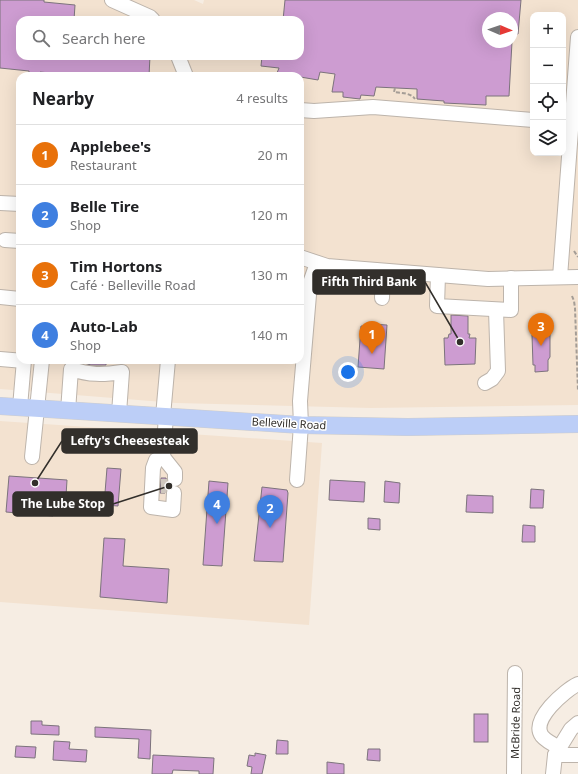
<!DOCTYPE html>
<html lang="en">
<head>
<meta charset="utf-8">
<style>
  :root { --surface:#fff; --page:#f2f2f2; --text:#202124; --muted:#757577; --line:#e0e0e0; --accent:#a03916 }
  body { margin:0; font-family:"Noto Sans",sans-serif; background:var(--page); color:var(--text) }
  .controls { position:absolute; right:12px; top:12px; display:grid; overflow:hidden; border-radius:8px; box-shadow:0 4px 16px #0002 }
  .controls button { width:36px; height:36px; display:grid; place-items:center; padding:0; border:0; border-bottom:1px solid var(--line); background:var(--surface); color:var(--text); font:20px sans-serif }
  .compass { position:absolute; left:482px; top:12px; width:36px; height:36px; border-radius:50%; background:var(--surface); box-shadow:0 4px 16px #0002; rotate:92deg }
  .you { position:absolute; left:348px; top:372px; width:14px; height:14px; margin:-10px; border:3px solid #fff; border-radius:50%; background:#1a73e8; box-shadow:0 0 0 6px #1a73e833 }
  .badge { display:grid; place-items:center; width:26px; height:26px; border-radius:50%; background:var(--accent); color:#fff; font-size:13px; font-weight:700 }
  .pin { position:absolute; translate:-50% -33px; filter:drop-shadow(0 1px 2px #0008) }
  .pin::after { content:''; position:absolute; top:21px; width:14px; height:12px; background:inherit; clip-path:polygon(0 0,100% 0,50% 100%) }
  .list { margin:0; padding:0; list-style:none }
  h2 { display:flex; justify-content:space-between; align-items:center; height:52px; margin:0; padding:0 16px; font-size:17px }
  h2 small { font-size:13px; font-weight:400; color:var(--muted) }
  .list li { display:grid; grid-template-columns:26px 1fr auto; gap:12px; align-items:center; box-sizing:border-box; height:60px; padding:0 16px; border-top:1px solid var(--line) }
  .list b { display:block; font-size:15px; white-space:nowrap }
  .list p { margin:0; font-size:13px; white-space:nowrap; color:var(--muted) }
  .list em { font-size:13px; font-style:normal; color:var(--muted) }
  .icon { flex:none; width:22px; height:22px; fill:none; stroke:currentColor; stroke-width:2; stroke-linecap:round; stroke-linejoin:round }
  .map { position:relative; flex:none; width:578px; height:774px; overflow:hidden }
  .search { position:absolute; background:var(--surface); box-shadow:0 4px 16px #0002; left:16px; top:16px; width:288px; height:44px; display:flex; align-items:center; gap:10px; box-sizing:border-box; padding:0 14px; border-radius:12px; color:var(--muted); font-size:15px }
  .panel { position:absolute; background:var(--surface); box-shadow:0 4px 16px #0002; left:16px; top:72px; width:288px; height:292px; border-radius:12px }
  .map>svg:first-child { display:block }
  .commercial { fill:#f3e2d0; fill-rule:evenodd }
  .building { fill:#cd9cd1; stroke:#7c737c }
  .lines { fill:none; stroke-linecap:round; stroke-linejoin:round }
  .minor-tunnel { stroke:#cfc7be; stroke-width:14; stroke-dasharray:14 7; stroke-linecap:butt }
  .minor-casing { stroke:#bdb4ab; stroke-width:16 }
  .major-casing { stroke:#cecdcc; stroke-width:18 }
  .path { stroke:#a49d96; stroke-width:2; stroke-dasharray:4 2; stroke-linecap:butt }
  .minor { stroke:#fff; stroke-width:14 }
  .major { stroke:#bccef7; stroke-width:17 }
  .labels { text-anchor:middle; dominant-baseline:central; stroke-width:3; stroke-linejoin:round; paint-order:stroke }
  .street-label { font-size:11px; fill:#322f2b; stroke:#fff }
  .leader { fill:none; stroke:#322f2b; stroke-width:1.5 }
  .callout-dot { fill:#322f2b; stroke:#fff; stroke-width:1.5 }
  .callout { fill:#322f2b; stroke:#322f2b; stroke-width:1.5 }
  .callout-label { font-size:12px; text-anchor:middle; font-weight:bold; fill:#fff }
</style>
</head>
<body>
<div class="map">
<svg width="578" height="774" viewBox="0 0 578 774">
  <rect width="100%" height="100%" fill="#f6ede3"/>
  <!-- commercial -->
  <g class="commercial">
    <path d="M0 0H194L203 4 204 0H578V405L371 408 176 403 0 389ZM533 15H563V153H533ZM488 18H512V42H488ZM20 20H300V56H20ZM20 76H300V360H20Z"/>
    <path d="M0 421 322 443 309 625 0 602Z"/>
  </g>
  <!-- building -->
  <g class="building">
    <path d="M0 0H44V2L75 5 74 20H20V56H150L149 76H87V75L71 73 70 75 40 72 38 74 29 73V71L0 68Z"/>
    <path d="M285 0H521L518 34H512V18H488V42H512L509 96H486V105L444 103V101L417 99V89L376 87 374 96 361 95 360 99 343 97V92H332L335 74 320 72 318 80 277 73 279 68 261 66 262 56H300V20H283Z"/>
    <path d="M451 315 468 316V334H470L469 338H476L475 364 445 365 444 338H448L449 334H451Z"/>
    <path d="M370 324 387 325 384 369 358 367 361 326 370 327Z"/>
    <path d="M550 334V357L548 360V371L535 372V365H533L532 335Z"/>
    <path d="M72 360H106V365H91Z"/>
    <path d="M107 468 121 469 118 506 104 505Z"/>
    <path d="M9 476 67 480 65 512H54L53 516 6 512Z"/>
    <path d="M161 478H166L167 483 170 486 167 489 165 493H160Z"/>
    <path d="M330 480 365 482 364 502 329 500Z"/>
    <path d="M209 481 228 483 222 566 203 565Z"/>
    <path d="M385 481 400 483 399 503 384 502Z"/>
    <path d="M262 487 287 490 288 493 283 562 254 561Z"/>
    <path d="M531 489 544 490 543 508H530Z"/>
    <path d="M467 495 493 496V513L466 512Z"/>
    <path d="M368 518 380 519V530L368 529Z"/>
    <path d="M523 525 535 526V542H522Z"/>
    <path d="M104 538 125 539 123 566 169 569 167 603 100 597Z"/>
    <rect x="474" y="714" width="14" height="28"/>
    <path d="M31 721H42V725L59 726V735L31 734Z"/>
    <path d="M95 727 151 730 150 759 138 758 139 739 95 737Z"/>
    <path d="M277 740 288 741V754H276Z"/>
    <path d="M54 741 70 742 69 749 87 750 86 762 53 760Z"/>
    <path d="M16 746 36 747 35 758 15 757Z"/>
    <path d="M368 749H380V761L367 760Z"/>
    <path d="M255 753 266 755 262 774H251L252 767 247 766 249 755 255 756Z"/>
    <path d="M153 755 214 758 213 774H199V771L173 770 172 774H152Z"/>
    <path d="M327 762 344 764V774H327Z"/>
  </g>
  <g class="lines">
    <!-- minor-tunnel -->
    <path class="minor-tunnel" d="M168 493V478"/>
    <!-- minor casing -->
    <g class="minor-casing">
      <g id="minor">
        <path d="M112 0 150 17 153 20"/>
        <path d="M178 56 186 76"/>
        <path d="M300 110 314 111 373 107 533 120"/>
        <path d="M0 203 20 204"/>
        <path d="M5 240 20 241"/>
        <path d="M300 257 327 266 488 279 578 277"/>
        <path d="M438 275 437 306 511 310V278"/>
        <path d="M560 277 578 37"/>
        <path d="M0 297 20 299"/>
        <path d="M382 298 383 271"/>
        <path d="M0 359 24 361"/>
        <path d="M485 383 492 379 498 371 496 310"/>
        <path d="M20 407 24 360"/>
        <path d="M68 411 71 369C90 375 102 375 122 372L119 413"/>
        <path d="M163 416 168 360"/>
        <path d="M32 457 42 360"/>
        <path d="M163 457 166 416"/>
        <path d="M297 480 301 425 300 401 310 283 317 263"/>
        <path d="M174 493 173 510 151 507 153 468 156 460 163 457 175 472V479"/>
        <path d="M560 748C554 745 546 741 542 736 530 720 565 690 578 684"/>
        <path d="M555 755H578"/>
        <path d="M514 774 515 673"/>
        <path d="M553 774 555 755 571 729 578 723"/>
      </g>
    </g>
    <!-- major casing -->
    <g class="major-casing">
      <path id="major" d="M0 406 301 425 408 427 578 424"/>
    </g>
    <!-- path -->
    <g class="path">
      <path d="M395 88 394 92C402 93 411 93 415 99"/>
      <path d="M574 251 578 257"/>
      <path d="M572 296 574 301 575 308 578 391"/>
    </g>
    <!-- minor -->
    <use href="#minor" class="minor"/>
    <!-- major -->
    <use href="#major" class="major"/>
  </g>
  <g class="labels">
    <!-- street labels -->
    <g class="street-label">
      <text transform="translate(289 423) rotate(3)">Belleville Road</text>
      <text transform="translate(515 723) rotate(-89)">McBride Road</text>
    </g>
  </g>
  <!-- callouts -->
  <path class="leader" d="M460 342L425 282M35 483L62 441M169 486L113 504"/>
  <g class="callout-dot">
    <circle cx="460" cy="342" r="4"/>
    <circle cx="35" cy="483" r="4"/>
    <circle cx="169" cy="486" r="4"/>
  </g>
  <g class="callout">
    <rect x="313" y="270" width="112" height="24" rx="4"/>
    <rect x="62" y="429" width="135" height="24" rx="4"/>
    <rect x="13" y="492" width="100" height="24" rx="4"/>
  </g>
  <g class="callout-label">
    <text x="369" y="286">Fifth Third Bank</text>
    <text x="130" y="445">Lefty's Cheesesteak</text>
    <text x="63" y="508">The Lube Stop</text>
  </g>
</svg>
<div class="controls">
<button>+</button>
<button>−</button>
<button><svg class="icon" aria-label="locate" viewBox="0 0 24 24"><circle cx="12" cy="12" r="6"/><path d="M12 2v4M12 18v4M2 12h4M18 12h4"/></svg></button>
<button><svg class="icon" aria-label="layers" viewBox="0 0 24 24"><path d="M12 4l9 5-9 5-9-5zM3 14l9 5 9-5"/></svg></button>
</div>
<svg class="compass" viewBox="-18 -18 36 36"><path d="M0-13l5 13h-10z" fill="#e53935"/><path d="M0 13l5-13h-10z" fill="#757577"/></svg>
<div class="you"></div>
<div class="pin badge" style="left:372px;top:354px;background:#e8710a">1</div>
<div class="pin badge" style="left:270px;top:528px;background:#3f7fe0">2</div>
<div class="pin badge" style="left:541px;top:346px;background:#e8710a">3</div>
<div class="pin badge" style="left:217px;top:524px;background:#3f7fe0">4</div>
<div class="search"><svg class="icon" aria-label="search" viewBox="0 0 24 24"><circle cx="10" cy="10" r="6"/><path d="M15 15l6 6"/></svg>Search here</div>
<section class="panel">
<h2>Nearby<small>4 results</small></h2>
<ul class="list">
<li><span class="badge" style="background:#e8710a">1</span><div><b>Applebee's</b><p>Restaurant</p></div><em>20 m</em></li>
<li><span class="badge" style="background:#3f7fe0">2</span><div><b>Belle Tire</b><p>Shop</p></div><em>120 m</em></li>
<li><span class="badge" style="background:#e8710a">3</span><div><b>Tim Hortons</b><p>Café · Belleville Road</p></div><em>130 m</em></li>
<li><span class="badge" style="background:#3f7fe0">4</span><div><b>Auto-Lab</b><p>Shop</p></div><em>140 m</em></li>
</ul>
</section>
</div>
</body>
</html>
